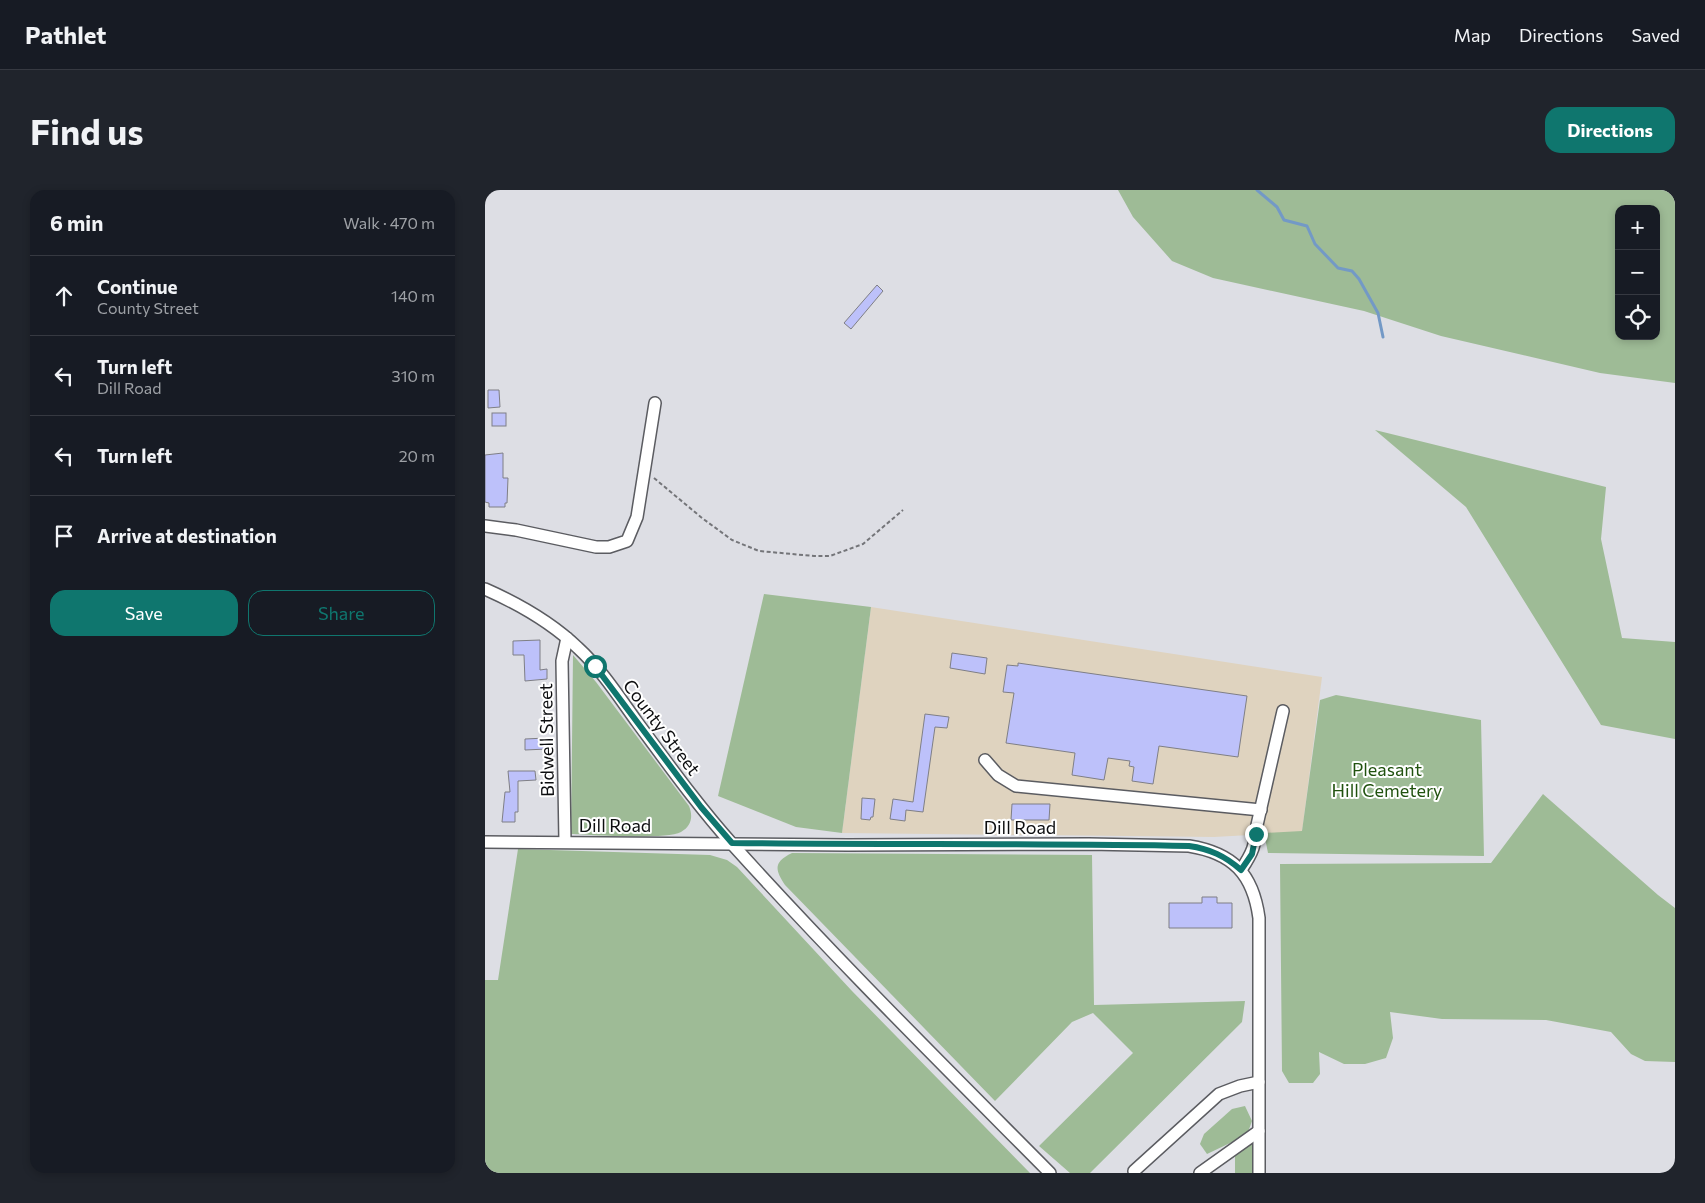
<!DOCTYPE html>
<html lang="en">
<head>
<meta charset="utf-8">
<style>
  :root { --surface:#171b24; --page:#20242c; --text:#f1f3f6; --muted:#9ea1a6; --line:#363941; --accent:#0f766e }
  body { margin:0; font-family:Commissioner,sans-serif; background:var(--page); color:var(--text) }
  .controls { position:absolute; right:15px; top:15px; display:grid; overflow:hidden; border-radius:10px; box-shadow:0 2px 8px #0003 }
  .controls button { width:45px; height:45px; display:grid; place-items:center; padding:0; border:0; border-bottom:1px solid var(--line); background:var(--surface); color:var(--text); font:25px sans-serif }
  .stop { position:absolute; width:15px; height:15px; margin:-11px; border:4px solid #0f766e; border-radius:50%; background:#fff }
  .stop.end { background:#0f766e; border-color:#fff; box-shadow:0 1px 5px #0008 }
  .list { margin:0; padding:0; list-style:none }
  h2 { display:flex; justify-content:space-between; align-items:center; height:65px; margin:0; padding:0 20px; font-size:21px }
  h2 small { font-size:16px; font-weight:400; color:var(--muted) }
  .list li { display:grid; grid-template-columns:32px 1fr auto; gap:15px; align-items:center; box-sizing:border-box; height:80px; padding:0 20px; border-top:1px solid var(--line) }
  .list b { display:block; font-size:19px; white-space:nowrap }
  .list p { margin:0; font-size:16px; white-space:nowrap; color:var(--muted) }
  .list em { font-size:16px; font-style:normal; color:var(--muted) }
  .actions { display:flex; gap:10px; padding:15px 20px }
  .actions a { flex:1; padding:11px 0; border:1px solid var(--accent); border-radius:15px; text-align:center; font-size:18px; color:var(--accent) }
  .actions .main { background:var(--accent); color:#fff }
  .icon { flex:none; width:28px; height:28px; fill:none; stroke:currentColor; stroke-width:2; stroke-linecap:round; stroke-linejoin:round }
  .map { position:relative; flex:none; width:1190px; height:983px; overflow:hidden; border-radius:15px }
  header { display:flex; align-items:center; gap:30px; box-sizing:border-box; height:70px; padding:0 25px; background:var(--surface); border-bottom:1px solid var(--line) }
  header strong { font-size:24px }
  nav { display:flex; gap:28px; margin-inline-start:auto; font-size:18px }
  .intro { display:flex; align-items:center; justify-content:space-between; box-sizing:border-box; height:120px; padding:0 30px }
  h1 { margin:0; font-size:35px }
  .button { padding:12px 22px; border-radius:15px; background:var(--accent); color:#fff; font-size:18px; font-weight:700 }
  main { display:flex; gap:30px; padding:0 30px }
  aside { flex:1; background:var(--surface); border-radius:15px; box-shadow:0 2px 8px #0003 }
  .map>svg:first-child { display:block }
  .industrial { fill:#dfd3bf }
  .green { fill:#9ebb96; fill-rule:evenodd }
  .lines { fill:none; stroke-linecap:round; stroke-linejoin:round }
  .stream { stroke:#7399c6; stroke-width:3 }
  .building { fill:#bdc1fa; stroke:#7f7f85 }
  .minor-casing { stroke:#5b5c61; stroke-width:14 }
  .path { stroke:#747579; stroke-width:2; stroke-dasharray:4 2.5; stroke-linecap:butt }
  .minor { stroke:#fff; stroke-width:11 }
  .route { stroke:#0f766e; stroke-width:6 }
  .labels { text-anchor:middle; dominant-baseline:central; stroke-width:4; stroke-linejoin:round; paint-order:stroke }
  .street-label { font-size:18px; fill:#0c0d0f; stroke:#fff }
  .park-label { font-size:18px; fill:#21520f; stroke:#fff }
</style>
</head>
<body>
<header>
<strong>Pathlet</strong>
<nav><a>Map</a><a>Directions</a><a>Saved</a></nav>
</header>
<div class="intro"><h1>Find us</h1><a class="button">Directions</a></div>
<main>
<aside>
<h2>6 min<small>Walk · 470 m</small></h2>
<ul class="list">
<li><svg class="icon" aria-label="ahead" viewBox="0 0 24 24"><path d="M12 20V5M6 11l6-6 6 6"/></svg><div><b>Continue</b><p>County Street</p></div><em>140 m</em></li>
<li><svg class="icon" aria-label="left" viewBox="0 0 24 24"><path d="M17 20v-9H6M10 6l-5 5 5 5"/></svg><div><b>Turn left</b><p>Dill Road</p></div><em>310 m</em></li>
<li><svg class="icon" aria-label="left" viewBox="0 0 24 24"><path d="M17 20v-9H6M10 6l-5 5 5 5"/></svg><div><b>Turn left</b></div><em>20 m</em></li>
<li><svg class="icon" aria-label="arrive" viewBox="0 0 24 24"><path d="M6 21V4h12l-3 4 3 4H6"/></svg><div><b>Arrive at destination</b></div></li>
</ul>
<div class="actions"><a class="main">Save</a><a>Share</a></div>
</aside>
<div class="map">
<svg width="1190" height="983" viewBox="0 0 1190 983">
  <rect width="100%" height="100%" fill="#dddee4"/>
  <!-- industrial -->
  <path class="industrial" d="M386 417 837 487 817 642 729 647 357 643Z"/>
  <!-- green -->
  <g class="green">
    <path d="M633 0H1190V193L1115 183 956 146 879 121 728 88 687 71 648 27ZM1134 19H1171V146H1134Z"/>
    <path d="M890 240 1121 297 1116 349 1137 448 1190 452V549L1116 535 981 317Z"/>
    <path d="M279 404 386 417 357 643 311 637 233 606Z"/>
    <path d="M88 465 111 492 204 616C208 626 207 636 196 642 180 650 108 645 86 644Z"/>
    <path d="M851 505 996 530 999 666 783 663 779 643 817 641 835 510Z"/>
    <path d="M1058 604 1173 705 1190 718V872L1160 871 1146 864 1126 842 1061 830 957 829 905 822 908 848 901 868 880 874H859L834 862 835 884 828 893H804L797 881 795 674 1006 673Z"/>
    <path d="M33 659 225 665 242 670 252 677 367 801 545 983H0V790H13Z"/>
    <path d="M307 663 607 665 609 815 760 811 757 832 605 983H585L554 956 648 863 608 823 587 832 510 911 300 695C290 680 288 672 307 663Z"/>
    <path d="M760 916 767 931 762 945 722 964 715 954 719 944 747 919Z"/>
    <path d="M767 953V983H750V966Z"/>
  </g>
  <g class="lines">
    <!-- stream -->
    <path class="stream" d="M772 0 792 17 799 30 822 36 830 54 853 78 867 81 874 89 893 123 898 147"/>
  </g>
  <!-- building -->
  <g class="building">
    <path d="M392 95 398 101 366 139 359 133Z"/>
    <path d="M3 200H14L15 217 3 218Z"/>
    <rect x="7" y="223" width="14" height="13"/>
    <path d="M18 263V288H23L22 313H20V317H4V313L0 312V265Z"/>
    <path d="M55 450V480L62 479V489L40 491 39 465H28V451Z"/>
    <path d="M467 463 502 468 500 484 465 478Z"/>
    <path d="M533 473 762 506 753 567 674 556 668 594 647 591 649 577 644 576 645 571 623 568 619 590 587 585 590 563 521 553 529 503 518 502 522 475 533 476Z"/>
    <path d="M440 524 464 527 462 538 450 537 438 622 421 620 420 631 405 629 408 609 428 612Z"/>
    <path d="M61 548 62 559 40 560V549Z"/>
    <path d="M23 581H50L51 590 33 591V622H30V632H17L20 602H25Z"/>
    <path d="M377 608 390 609 388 627H386L385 630 376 629Z"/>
    <path d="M527 614H565L564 630H526Z"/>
    <path d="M717 707H732V713H747V738H684V713H717Z"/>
  </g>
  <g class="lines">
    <!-- minor casing -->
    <g class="minor-casing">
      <g id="minor">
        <path d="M0 336 31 340 111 357H124L142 351 152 327 170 213"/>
        <path d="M0 399C34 414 66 432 93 458 116 479 134 507 152 532 183 574 213 616 248 655 350 768 458 875 565 983"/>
        <path d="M500 570 513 585 531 596 776 620"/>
        <path d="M0 652 363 655 604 654 704 656C748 663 768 684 774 728V983"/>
        <path d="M80 652 77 471 82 448"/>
        <path d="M756 680C768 662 770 656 772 635L798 521"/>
        <path d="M649 981 734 904 755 896 774 892"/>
        <path d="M715 983 774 941"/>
      </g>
    </g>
    <!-- path -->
    <path class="path" d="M169 288 217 328 247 350 274 361 329 366H345L378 354 418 320"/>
    <!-- minor -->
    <use href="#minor" class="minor"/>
  </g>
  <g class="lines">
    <!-- route -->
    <path class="route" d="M110 476 216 617 247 653C399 655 552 653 704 656 725 659 740 666 756 680L767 664 771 644"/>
  </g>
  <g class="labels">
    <!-- street labels -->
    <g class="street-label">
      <text transform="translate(177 537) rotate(53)">County Street</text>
      <text transform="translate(61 550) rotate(-91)">Bidwell Street</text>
      <text x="130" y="635">Dill Road</text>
      <text x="535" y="637">Dill Road</text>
    </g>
    <!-- park labels -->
    <g class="park-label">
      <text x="902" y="579">Pleasant<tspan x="902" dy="21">Hill Cemetery</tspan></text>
    </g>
  </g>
</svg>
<div class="controls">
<button>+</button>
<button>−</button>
<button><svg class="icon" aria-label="locate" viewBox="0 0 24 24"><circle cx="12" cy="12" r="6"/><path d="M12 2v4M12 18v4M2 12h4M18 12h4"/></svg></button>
</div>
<div class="stop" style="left:110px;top:476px"></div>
<div class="stop end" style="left:771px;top:644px"></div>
</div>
</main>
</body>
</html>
